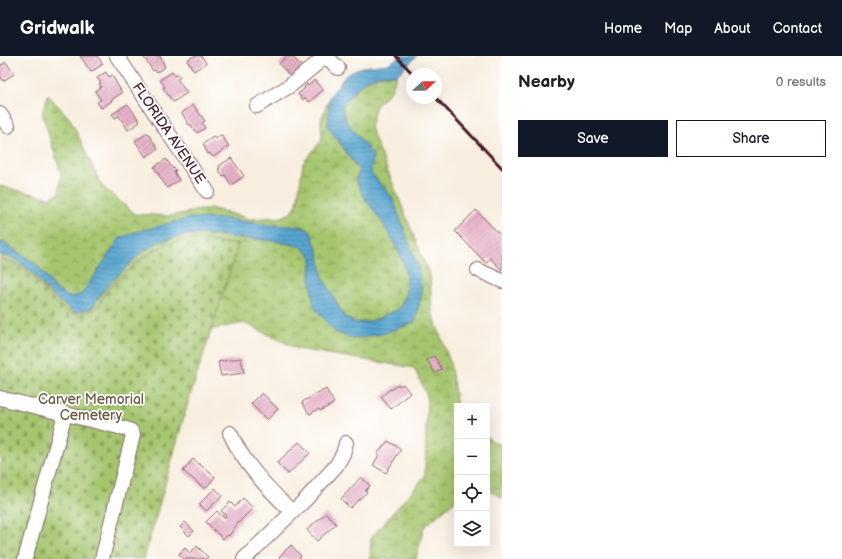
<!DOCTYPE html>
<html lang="en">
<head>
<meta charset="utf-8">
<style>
  :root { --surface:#fff; --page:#f2f2f2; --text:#202124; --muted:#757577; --line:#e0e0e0; --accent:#111827 }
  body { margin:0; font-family:"Balsamiq Sans",sans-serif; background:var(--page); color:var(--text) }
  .controls { position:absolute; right:12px; bottom:12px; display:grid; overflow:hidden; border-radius:0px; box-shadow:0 4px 16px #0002 }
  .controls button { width:36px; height:36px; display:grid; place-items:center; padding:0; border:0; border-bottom:1px solid var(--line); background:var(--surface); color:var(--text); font:20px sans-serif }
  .compass { position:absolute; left:406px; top:12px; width:36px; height:36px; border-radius:50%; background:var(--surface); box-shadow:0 4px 16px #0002; rotate:68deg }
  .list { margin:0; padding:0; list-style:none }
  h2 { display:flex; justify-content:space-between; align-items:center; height:52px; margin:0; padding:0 16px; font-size:17px }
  h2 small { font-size:13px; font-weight:400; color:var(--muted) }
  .actions { display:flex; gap:8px; padding:12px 16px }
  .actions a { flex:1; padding:9px 0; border:1px solid var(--accent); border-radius:0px; text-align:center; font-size:14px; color:var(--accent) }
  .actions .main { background:var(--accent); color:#fff }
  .icon { flex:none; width:22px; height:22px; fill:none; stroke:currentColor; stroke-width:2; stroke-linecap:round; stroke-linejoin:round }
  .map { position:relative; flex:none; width:502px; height:503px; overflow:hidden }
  header { display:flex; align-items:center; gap:24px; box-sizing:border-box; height:56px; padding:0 20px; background:var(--accent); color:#fff }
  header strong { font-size:19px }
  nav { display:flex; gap:22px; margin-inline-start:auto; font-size:14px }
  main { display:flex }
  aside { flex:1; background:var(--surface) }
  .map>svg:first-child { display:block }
  .wetland { fill:url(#wetland-marsh); stroke:#78724c }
  .cemetery { fill:url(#cemetery-stones); stroke:#78724c }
  .water { fill:url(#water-rules); stroke:#50627e }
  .building { fill:url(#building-hatch) }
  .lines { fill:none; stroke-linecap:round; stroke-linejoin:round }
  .minor-casing { stroke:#87676a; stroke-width:16 }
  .minor { stroke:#fff; stroke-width:14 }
  .rail { stroke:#4a1f2b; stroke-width:3 }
  .labels { text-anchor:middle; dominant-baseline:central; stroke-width:3.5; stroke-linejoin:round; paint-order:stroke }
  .street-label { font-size:14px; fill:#4a1f2b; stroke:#fff }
  .park-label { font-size:14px; fill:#6a5942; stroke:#fff }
</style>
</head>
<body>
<header>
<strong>Gridwalk</strong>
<nav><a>Home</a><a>Map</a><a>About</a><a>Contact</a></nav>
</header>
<main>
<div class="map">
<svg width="502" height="503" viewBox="0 0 502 503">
  <defs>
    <pattern id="wetland-marsh" width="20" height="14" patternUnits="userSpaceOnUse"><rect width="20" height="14" fill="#a6c66e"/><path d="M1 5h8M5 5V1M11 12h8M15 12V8" fill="none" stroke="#89a05b"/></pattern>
    <pattern id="cemetery-stones" width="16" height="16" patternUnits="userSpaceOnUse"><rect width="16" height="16" fill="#a6c66e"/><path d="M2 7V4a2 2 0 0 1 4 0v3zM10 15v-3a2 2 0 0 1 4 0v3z" fill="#89a05b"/></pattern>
    <pattern id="water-rules" width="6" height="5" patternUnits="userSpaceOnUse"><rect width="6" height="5" fill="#56a6d0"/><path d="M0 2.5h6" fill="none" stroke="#4987a9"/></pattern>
    <pattern id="building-hatch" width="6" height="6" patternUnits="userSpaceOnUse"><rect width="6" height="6" fill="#e6b0c8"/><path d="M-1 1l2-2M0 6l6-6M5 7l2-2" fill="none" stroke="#c797ac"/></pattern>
  </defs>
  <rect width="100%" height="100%" fill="#fff"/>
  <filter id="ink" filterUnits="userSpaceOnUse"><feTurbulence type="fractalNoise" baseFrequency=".025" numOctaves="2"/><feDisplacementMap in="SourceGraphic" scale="8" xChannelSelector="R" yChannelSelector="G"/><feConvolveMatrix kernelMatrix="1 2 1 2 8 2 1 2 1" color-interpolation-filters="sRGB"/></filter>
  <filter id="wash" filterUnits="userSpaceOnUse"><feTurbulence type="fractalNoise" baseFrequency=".012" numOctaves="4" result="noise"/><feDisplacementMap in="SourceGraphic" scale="16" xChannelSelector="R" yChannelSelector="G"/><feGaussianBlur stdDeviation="0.9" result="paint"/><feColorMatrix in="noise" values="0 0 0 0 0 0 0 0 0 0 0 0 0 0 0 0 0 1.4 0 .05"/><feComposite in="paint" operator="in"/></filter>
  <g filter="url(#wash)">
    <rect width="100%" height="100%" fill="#f8eedf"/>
    <!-- wetland -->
    <g class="wetland">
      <path d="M380 19H397L391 35 376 50 370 71 430 220 432 256 450 306 457 351V443L424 471 416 503H370L371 482 425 420 427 339 414 312 298 293 244 267 172 281 0 279V199C23 202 33 219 48 235 56 243 66 250 75 257L92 252 105 232 142 196 161 185 185 179 201 178 273 185 300 190 312 201 310 220 335 276 414 266 422 237 418 211 392 141 371 117 373 99 346 65 342 51C353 34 362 26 380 19Z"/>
      <path d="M48 39 70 63 102 130 135 158 170 160 210 152 251 163 282 161 291 157 297 148 303 107 322 84 321 64 330 40 328 70 359 115 356 125 363 139 389 176 406 213V238L399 253 372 265 355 267 344 260 323 222 319 199 311 176 302 170 266 169 229 163 111 194 92 225 81 239 68 241 56 233 35 207 0 185V130L50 142 59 137 61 117 42 58Z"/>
      <path d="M487 381 502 391V443L497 438 487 435Z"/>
    </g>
    <!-- cemetery -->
    <path class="cemetery" d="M204 183 226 188 239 187 187 350 144 503H0V203L12 206 24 212 54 244 67 255 80 260 98 251 107 233 143 202 157 193 171 187 186 184Z"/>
    <!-- water -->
    <path class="water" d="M401 0H417L397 19C392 19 386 18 381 19 364 21 350 38 342 51L346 65 373 99 371 117 392 141 418 211 422 237 415 266 382 278 353 283 335 276 314 251 310 220 312 201 300 190 273 185 201 178 185 179 161 185 142 196 105 232 92 252 75 257C66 250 56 243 48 235 34 219 23 202 0 199V185L35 207 56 233 68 241 81 239 120 182 132 177 190 162 229 163 266 169 301 170 311 176 319 199 323 222 344 260 355 267 372 265 399 253C401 248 406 242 406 236 411 193 373 161 356 125L359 115 328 70 330 40 346 19 362 11 388 8Z"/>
    <g id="blocks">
      <!-- building -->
      <g class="building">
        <path d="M80 0H97L103 8 91 16Z"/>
        <path d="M143 0H160L165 11 157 16 155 14 153 15Z"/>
        <path d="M194 0H201L206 7 194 15 187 4Z"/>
        <path d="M287 0H292L304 13 293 23 279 8Z"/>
        <path d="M6 6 14 18 3 25 0 20V10Z"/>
        <path d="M106 16 109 21 112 19 122 37 111 44 112 45 101 52 97 46 101 44 95 35 101 31 99 28 101 27 97 22Z"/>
        <path d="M172 16 175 20 178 18 180 21 177 23 187 37 173 46 163 32 165 31 160 24Z"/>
        <path d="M314 24 323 34 309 46 305 42 303 44 298 38 305 32 304 31 307 28 308 30Z"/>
        <path d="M128 48 140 66 128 74 119 60 115 62 112 58Z"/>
        <path d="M193 49 205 65 202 67 205 72 197 77 190 68 189 69 182 57Z"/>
        <path d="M148 77 158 93 146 101 135 85Z"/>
        <path d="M221 79 229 90 213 101 210 97 208 98 203 88 213 81 215 83Z"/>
        <path d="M231 102 244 120 231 129 225 119 223 120 218 113 220 112 219 110Z"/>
        <path d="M166 103 173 113 174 112 176 114 174 116 179 124 167 132 154 111Z"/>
        <path d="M476 154 502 181V214L490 202 486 207 455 175Z"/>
        <path d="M434 300 442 313 435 317 427 304Z"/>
        <path d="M241 302 244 317 221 320 218 306Z"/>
        <path d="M398 328 400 330 403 328 410 337 391 353 381 341 390 333 391 334Z"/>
        <path d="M326 333 334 347 320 355 319 353 309 358 302 346Z"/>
        <path d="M262 337 278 353 267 364 251 348Z"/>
        <path d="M388 385 401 393 386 417 373 409 379 399 377 398Z"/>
        <path d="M299 386 310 397 288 418 277 407Z"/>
        <path d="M193 403 215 421 205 433 183 415Z"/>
        <path d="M361 421 370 430 365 435 367 436 350 452 341 443Z"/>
        <path d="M215 432 222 440 206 455 199 448Z"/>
        <path d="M243 442 253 452 238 467 229 480 228 479 223 483 206 466 217 455 224 462 226 459 221 455 230 446 235 451Z"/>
        <path d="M326 457 336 468 317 485 307 474Z"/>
        <path d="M185 466 194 475 189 480 180 471Z"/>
        <path d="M291 489 301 500 298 503H279L280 502 279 501Z"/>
        <path d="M197 490 208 501 206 503H183L179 498 185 492 190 497Z"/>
      </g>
    </g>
  </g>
  <g filter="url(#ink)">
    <use href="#blocks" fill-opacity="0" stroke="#87676a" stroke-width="1"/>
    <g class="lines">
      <!-- minor casing -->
      <g class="minor-casing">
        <g id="minor">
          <path d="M117 0 207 135"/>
          <path d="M326 0 338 12"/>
          <path d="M257 50 291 29 326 0"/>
          <path d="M0 58 8 70"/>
          <path d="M478 214 502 225"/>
          <path d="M0 342 127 373 131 375 133 379 102 503"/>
          <path d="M230 377C244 409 268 432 292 456"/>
          <path d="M25 503 65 358"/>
          <path d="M244 503 305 444 336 410 343 398 346 387"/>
        </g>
      </g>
      <!-- minor -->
      <use href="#minor" class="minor"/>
      <!-- rail -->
      <g class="rail">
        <path d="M396 0 413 18"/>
        <path d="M436 42 502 112"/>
      </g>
    </g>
  </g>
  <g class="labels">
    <!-- street labels -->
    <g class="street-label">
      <text transform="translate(169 77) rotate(56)">FLORIDA AVENUE</text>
    </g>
    <!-- park labels -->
    <g class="park-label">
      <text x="91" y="343">Carver Memorial<tspan x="91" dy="16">Cemetery</tspan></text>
    </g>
  </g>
</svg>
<div class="controls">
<button>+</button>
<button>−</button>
<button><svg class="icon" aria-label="locate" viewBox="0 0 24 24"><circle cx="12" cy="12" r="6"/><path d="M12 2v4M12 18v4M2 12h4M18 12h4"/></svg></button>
<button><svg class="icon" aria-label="layers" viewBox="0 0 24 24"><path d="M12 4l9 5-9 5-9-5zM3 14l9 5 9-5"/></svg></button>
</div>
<svg class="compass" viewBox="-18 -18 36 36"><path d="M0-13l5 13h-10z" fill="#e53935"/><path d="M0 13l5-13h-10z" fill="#757577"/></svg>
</div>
<aside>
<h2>Nearby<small>0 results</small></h2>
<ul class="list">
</ul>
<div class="actions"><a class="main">Save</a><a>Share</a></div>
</aside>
</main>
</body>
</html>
